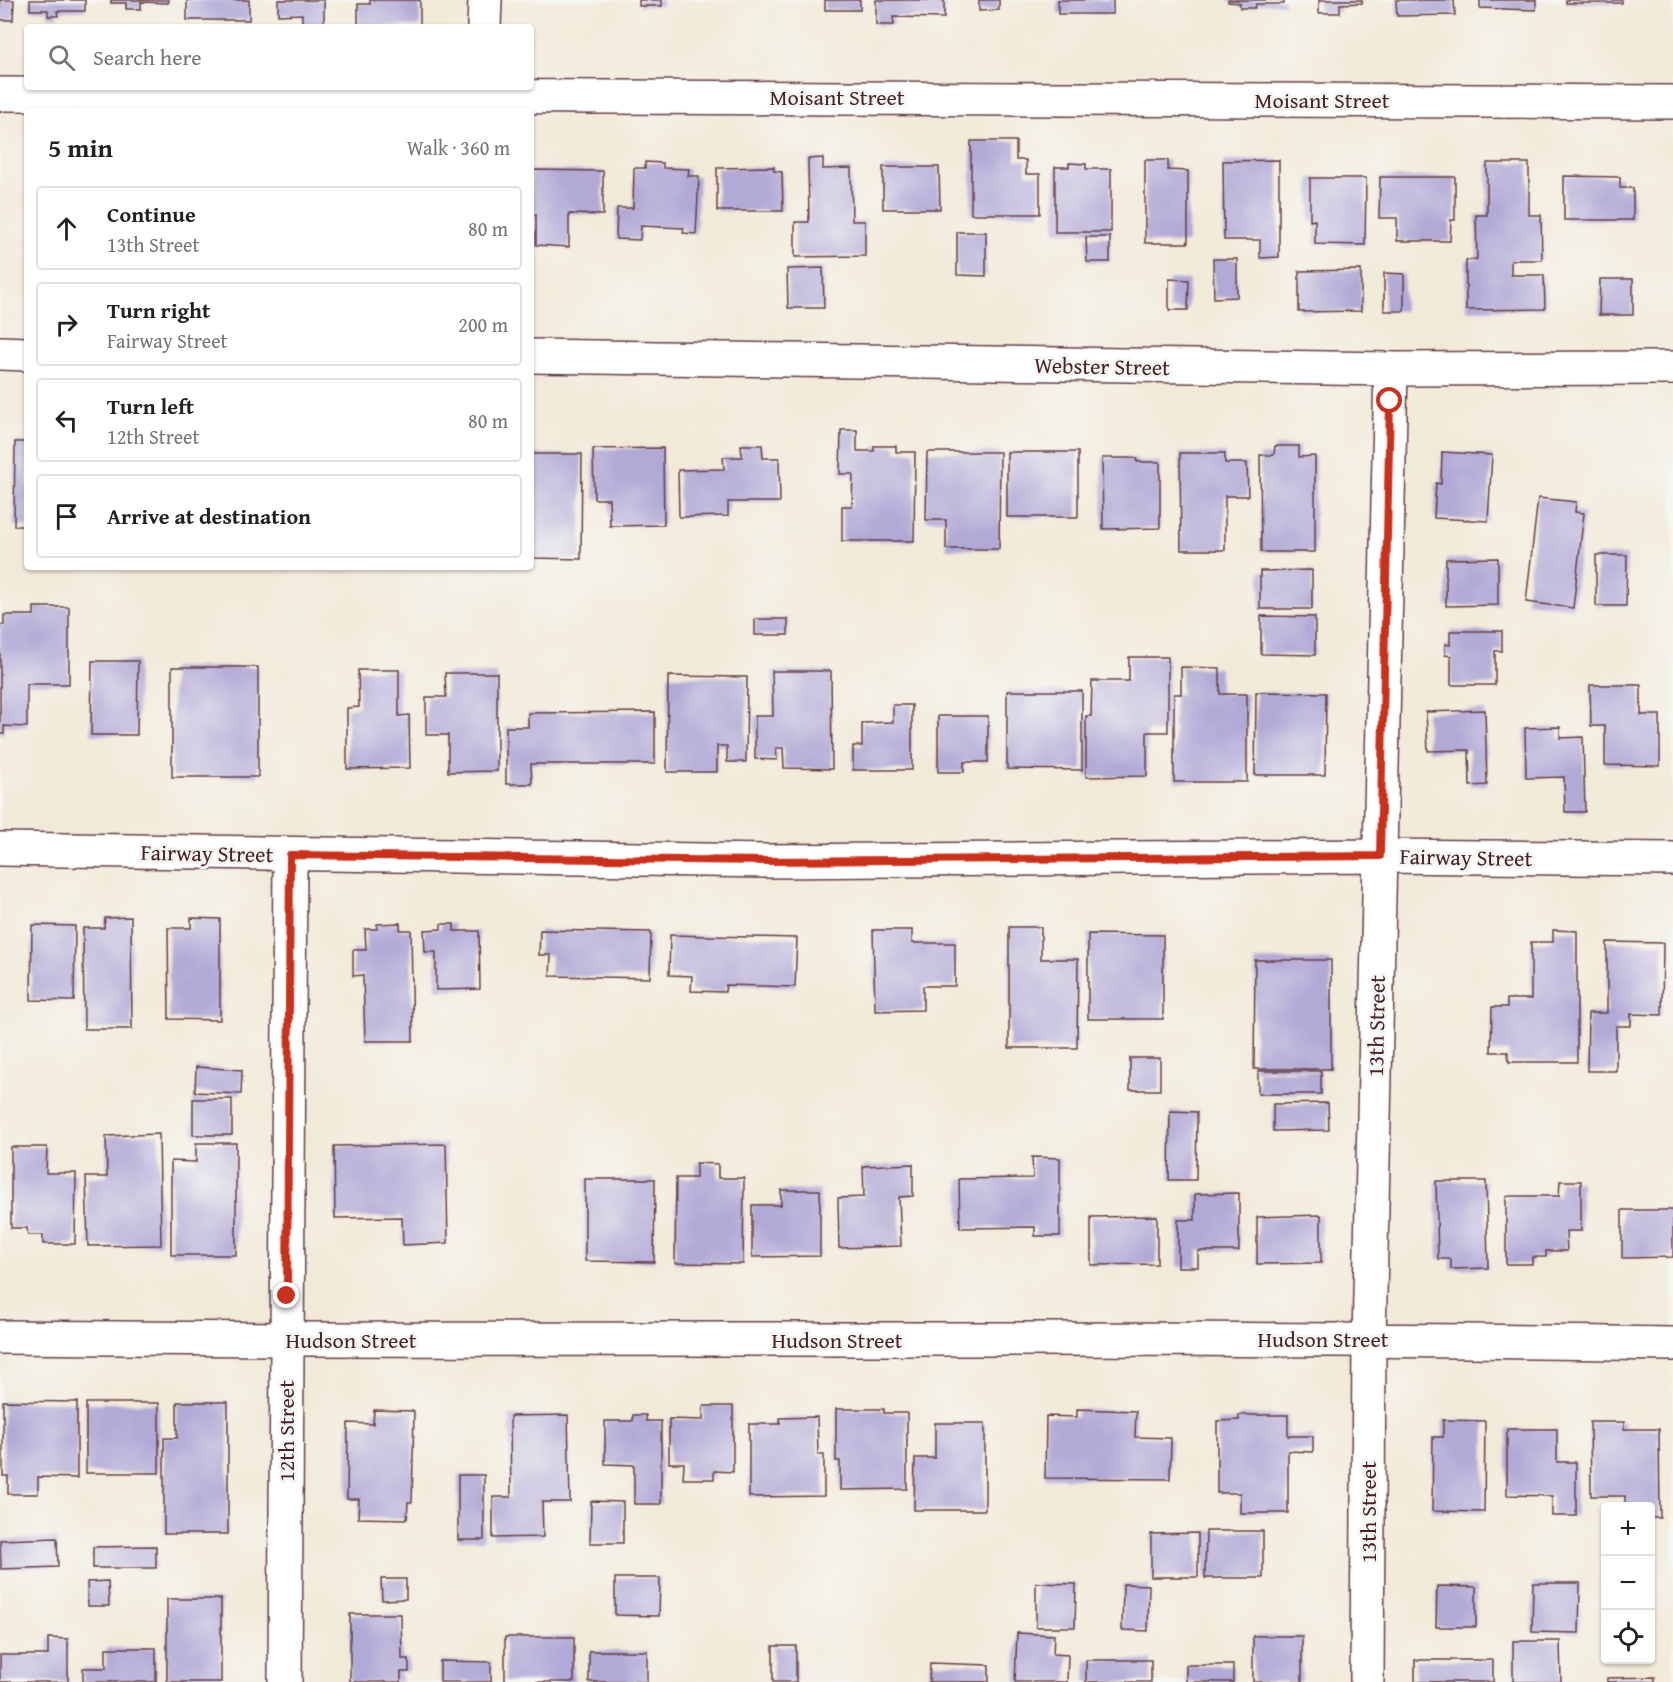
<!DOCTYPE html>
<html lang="en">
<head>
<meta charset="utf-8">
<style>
  :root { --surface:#fff; --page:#f6f6f6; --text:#202124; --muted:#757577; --line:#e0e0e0 }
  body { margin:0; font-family:"Gentium Book Plus",serif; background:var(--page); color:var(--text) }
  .controls { position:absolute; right:18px; bottom:18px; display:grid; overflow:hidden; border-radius:6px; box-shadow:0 2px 4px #0004 }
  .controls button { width:54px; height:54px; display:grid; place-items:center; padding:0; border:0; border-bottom:2px solid var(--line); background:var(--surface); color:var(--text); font:30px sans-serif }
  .stop { position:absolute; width:18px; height:18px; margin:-14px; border:4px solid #c8321e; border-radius:50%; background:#fff }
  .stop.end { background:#c8321e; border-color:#fff; box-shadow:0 2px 6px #0008 }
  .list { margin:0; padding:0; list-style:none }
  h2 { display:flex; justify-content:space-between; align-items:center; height:78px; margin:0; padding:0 24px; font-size:26px }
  h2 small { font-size:20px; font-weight:400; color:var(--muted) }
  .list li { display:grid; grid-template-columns:39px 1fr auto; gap:18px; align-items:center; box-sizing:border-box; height:84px; margin:0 12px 12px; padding:0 12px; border:2px solid var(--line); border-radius:6px }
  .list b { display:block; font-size:22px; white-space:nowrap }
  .list p { margin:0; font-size:20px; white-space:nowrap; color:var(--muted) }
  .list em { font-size:20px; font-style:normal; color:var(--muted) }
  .icon { flex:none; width:33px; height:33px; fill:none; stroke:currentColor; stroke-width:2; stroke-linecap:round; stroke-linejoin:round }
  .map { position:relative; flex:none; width:1673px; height:1682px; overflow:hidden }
  .search { position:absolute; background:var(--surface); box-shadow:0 2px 4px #0004; left:24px; top:24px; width:510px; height:66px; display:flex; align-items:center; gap:15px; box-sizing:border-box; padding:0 21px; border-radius:6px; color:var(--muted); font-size:22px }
  .panel { position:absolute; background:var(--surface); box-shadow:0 2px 4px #0004; left:24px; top:108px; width:510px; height:462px; border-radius:6px }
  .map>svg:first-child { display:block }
  .building { fill:#b1a9d6 }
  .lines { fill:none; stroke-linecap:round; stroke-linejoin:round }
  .street-casing { stroke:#633d45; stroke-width:36 }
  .street { stroke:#fff; stroke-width:33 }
  .route { stroke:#c8321e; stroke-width:8 }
  .labels { text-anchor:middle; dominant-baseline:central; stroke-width:6; stroke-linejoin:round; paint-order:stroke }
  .street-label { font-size:22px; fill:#4a1f2b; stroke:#f6f6f2 }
</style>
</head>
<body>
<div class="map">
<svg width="1673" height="1682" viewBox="0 0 1673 1682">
  <rect width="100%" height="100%" fill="#f6f6f2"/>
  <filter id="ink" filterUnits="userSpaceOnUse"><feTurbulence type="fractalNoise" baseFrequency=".0167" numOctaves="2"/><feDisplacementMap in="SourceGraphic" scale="12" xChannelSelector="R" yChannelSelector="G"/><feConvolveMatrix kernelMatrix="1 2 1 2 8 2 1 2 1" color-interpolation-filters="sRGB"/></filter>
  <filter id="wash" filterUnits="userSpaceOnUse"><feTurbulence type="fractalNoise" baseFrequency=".008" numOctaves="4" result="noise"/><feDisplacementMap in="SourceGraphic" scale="24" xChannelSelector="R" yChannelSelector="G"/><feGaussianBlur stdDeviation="1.35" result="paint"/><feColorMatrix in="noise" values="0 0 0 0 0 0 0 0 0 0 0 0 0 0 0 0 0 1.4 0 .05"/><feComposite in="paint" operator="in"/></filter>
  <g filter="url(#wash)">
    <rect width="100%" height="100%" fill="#f2ead9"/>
    <g id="blocks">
      <!-- building -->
      <g class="building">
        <path d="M0 0H14L13 20H0Z"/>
        <path d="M30 0H85V11H57L58 16H48V10H30Z"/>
        <path d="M111 0H169L168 3 141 2V9H126V3H111Z"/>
        <rect x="187" y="0" width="62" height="20"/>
        <path d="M278 0H324V27H302V14L278 15Z"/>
        <path d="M370 0H420V26H358V4H370Z"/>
        <rect x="639" y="0" width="23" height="6"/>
        <rect x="825" y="0" width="35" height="10"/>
        <path d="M876 0H944V18L893 17 894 25H876Z"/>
        <path d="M979 0H999V10L979 11Z"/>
        <rect x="1058" y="0" width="55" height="14"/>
        <path d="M1228 0H1284V4H1256L1255 8H1240V3L1228 2Z"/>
        <path d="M1319 0H1362V3L1340 4V13H1319Z"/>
        <path d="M1396 0H1454L1455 15 1397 16Z"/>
        <path d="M1480 0H1536V10L1480 8Z"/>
        <rect x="1566" y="0" width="56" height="3"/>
        <path d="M971 141H1016V160H1026V174H1040V214H971Z"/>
        <path d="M823 158V169L851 168 852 221H865V256L795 257V222H809L808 159Z"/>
        <path d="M1145 160H1168V170L1188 171V243H1145Z"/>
        <path d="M1279 160V257L1260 258V240H1224L1223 161Z"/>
        <path d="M645 162 663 163V168L689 169 688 176H699L696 234 683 233 684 228 641 226 640 240 616 239 617 208H633L634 168H645Z"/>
        <path d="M1069 163 1086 164V169H1111V232H1055V167H1069Z"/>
        <path d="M1487 163H1529V215H1541L1542 260H1511V275H1544L1545 309 1466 310V260L1477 259 1476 215H1487Z"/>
        <path d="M774 167V171L782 172 783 211H717V168Z"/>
        <path d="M883 167H939L940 209H883Z"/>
        <path d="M532 170 603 171V215L569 214V247L536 245V215H531Z"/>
        <path d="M1564 176 1620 177V188H1633V220H1564Z"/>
        <path d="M1380 177H1455V220H1451L1450 241H1397V218H1379Z"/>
        <path d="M1310 178H1366L1365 245 1315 244V220L1310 221Z"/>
        <path d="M957 232H986V276L957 275Z"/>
        <path d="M1086 237H1110V262H1087Z"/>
        <path d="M1213 259H1237V297L1214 298Z"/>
        <path d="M823 268 824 308H788L787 269Z"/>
        <path d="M1361 270V311L1299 312V271Z"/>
        <path d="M1384 273 1404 274V311H1384Z"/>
        <path d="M1169 279 1189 280 1188 310H1169Z"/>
        <path d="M1600 279H1633V315H1599Z"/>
        <path d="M841 430H857V451H874V446H896V452H915L914 541H842V506H852L853 474H840Z"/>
        <path d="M15 442H27V526H14Z"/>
        <path d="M741 445H762L763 458H779L780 502H728V516L679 517 678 470 724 469 723 457H742Z"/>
        <path d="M1275 446H1299V457L1315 456V552H1261L1260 455H1274Z"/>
        <path d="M663 448 664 525 610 526 609 499H594L593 449Z"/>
        <path d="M927 452H1000L999 549H946V520H926Z"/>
        <rect x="1007" y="452" width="71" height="65"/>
        <path d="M1442 452 1492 455 1488 521 1434 518 1436 483 1441 484Z"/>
        <path d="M1180 453H1225V463H1247L1248 496H1225V550H1181Z"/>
        <path d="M531 454H582L581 559 531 558Z"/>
        <path d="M1102 458H1137V462H1160V528L1103 529Z"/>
        <path d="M1538 498 1576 502 1575 512 1584 513 1573 608 1526 602Z"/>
        <path d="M1596 555H1627L1626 606H1596Z"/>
        <path d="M1498 558V605L1446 606V559Z"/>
        <path d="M1312 570V609H1260V571Z"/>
        <path d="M34 607H69V684H27V727L4 726V734H0V625H4V615H34Z"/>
        <path d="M1261 616 1315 617V655L1261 654Z"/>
        <rect x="755" y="619" width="33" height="16"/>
        <path d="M1450 631H1502V651H1495V685H1451V656L1445 655V644L1450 645Z"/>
        <path d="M1129 657H1168V732H1147V776L1086 777V716H1091L1092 681H1129Z"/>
        <path d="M92 661H138L137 735H91Z"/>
        <rect x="172" y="667" width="86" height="110"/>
        <path d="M1181 667 1220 668V694H1247V782H1174V694H1181Z"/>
        <path d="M358 670H399V716L409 715 410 768 347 769V708L359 707Z"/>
        <path d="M772 671H831L832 769 784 768 783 748H776L777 760 755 759V716H773Z"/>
        <path d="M445 673H497V771L448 772V735H426V697H446Z"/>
        <path d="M668 676 747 677 746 762H727V746H717V772H667Z"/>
        <path d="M1590 685H1641V715H1660V766L1605 765V726H1591Z"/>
        <path d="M1007 691H1082V770L1007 769Z"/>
        <path d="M1256 692 1326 693 1325 775H1255Z"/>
        <path d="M893 705H912V770H853V746H862V723L893 722Z"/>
        <path d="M1485 710 1487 785 1470 786 1469 750 1428 751 1426 712Z"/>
        <path d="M655 712V764H531L532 784H506V727H528V713Z"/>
        <path d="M938 716H988V762H964V772H938Z"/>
        <path d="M1560 727V738L1583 737 1585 812H1565L1564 777 1526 778 1525 728Z"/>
        <path d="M131 917 132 1029H84L83 928H104L105 918Z"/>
        <path d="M191 918 220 919V1020L169 1019 168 928H191Z"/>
        <path d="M400 923V930H411L413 1041H365L363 975 353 976V950H366L365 929H377V924Z"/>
        <path d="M441 924H454V931H479L480 989 436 990V952H425L424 930 441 929Z"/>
        <path d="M32 925 75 926 74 1001 31 1000Z"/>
        <path d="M1009 927H1041V959H1078L1077 1048H1009Z"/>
        <path d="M540 930 651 932 650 978 550 976 551 955H539Z"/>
        <path d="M873 930H912V943H955V986H923V1010L875 1011Z"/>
        <path d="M1553 930 1577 931V1062H1509L1508 1052H1491L1492 1007H1507V999H1531V942H1553Z"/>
        <path d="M1088 934 1163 935V1019H1088Z"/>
        <path d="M670 935 797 938 795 987 726 985 725 992 691 991 692 976 669 975Z"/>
        <path d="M1607 942 1663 943 1662 1015 1631 1014V1026H1616V1071H1587L1588 1013H1607Z"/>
        <path d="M1255 960H1331V1069H1254Z"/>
        <rect x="1130" y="1058" width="30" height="32"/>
        <path d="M196 1067 242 1070 241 1094 195 1092Z"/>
        <rect x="1258" y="1071" width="63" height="23"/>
        <rect x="193" y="1099" width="39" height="36"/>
        <path d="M1328 1103 1329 1130 1273 1131V1104Z"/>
        <path d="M1170 1111 1197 1112 1196 1180H1169Z"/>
        <path d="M159 1134 161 1245 88 1246 86 1177H107L106 1136Z"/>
        <path d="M196 1143H236V1255H171V1161L196 1162Z"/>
        <path d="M446 1144 448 1243 403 1245 402 1217 335 1218 334 1146Z"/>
        <path d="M11 1147H47L46 1173H76L75 1244H43V1235H28L27 1228H11Z"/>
        <path d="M1032 1157 1060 1158V1236H1035V1227L960 1228 959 1179 1033 1178Z"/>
        <path d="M696 1163 718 1164V1178H744L743 1264 675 1263 676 1178H696Z"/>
        <path d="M913 1164V1196L899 1197 901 1246 839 1248 838 1198 864 1197 863 1166Z"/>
        <path d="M585 1179H655L654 1262 585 1261Z"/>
        <path d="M1436 1181H1486L1488 1268 1451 1269V1259H1438Z"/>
        <path d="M1560 1181H1581V1231H1566L1567 1251H1546V1257H1532V1264H1506V1196H1559Z"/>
        <path d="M781 1190H820V1256L752 1257V1205H781Z"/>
        <path d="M1239 1193V1251H1198V1267H1178V1220H1195V1194Z"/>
        <path d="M1622 1210H1673V1257L1622 1258Z"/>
        <path d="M1321 1215V1263L1257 1264V1217Z"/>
        <path d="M1157 1216V1264L1091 1265V1217Z"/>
        <path d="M3 1401 77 1402V1478L38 1477V1494H8V1476H3Z"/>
        <path d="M177 1402H228V1534H164V1438H177Z"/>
        <rect x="86" y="1403" width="73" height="70"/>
        <path d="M703 1406H733V1472L714 1471V1479H683L684 1463H669V1419L703 1420Z"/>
        <path d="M836 1409H884V1413H907V1489L840 1490V1461H836Z"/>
        <path d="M1077 1409 1136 1411 1135 1437 1171 1438 1170 1479 1045 1478 1046 1416 1077 1417Z"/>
        <path d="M374 1410 414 1411 412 1502H408L407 1519 358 1518 359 1499H347L348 1423 373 1424Z"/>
        <path d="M568 1415 570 1502H542L543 1537 493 1538V1497H511L510 1416Z"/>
        <path d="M633 1415H646V1421H661V1504H634V1465L605 1464V1421H633Z"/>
        <path d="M1239 1415H1288V1436H1313V1452L1288 1451V1513H1240V1493H1217V1421L1239 1420Z"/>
        <path d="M817 1417 818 1455H824V1496L749 1497V1424H780V1418Z"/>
        <path d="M1443 1420 1485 1421 1484 1512 1432 1511 1433 1437H1443Z"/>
        <path d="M1590 1422H1624V1429H1659L1660 1518H1650V1506H1625V1496H1591Z"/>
        <path d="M935 1423H985V1510H914L915 1458H935Z"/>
        <path d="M1507 1429H1557V1462H1576V1516H1552V1496L1507 1495Z"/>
        <rect x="458" y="1475" width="26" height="65"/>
        <path d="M591 1501 623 1502V1543H590Z"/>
        <path d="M1206 1531H1263V1578H1205Z"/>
        <path d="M1198 1533V1577H1151V1534Z"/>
        <path d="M57 1538 58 1567 1 1569 0 1540Z"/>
        <path d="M156 1546V1568H93V1547Z"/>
        <path d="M615 1578H660L659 1616 615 1615Z"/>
        <path d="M381 1579H406V1599L382 1600Z"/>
        <path d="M108 1581 109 1606H88L87 1582Z"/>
        <path d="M1036 1583 1076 1584 1075 1627H1036Z"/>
        <path d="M1533 1583H1580L1579 1633 1532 1632Z"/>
        <path d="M1123 1584 1149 1585 1148 1631 1122 1630Z"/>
        <path d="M1437 1586 1476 1587V1627H1436Z"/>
        <rect x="167" y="1599" width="54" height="83"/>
        <path d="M350 1614H401L402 1659H409V1672H401V1682H350Z"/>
        <path d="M1017 1633 1054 1635 1053 1654 1068 1655 1067 1682H1015Z"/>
        <rect x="1253" y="1636" width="49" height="46"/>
        <rect x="505" y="1637" width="69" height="45"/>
        <path d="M48 1638 68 1639V1682H0V1655H48Z"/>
        <path d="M1513 1641H1560L1561 1682H1513Z"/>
        <rect x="773" y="1646" width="23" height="36"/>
        <path d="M106 1648H156V1682H83V1668H106Z"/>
        <rect x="589" y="1651" width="58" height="31"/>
        <rect x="1086" y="1660" width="65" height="22"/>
        <rect x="1415" y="1660" width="78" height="22"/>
        <path d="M440 1661 491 1662V1682H440Z"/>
        <path d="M930 1663 989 1665V1682H929Z"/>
        <rect x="1186" y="1665" width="47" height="17"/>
        <path d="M1655 1677V1682H1607V1678Z"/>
      </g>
    </g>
  </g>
  <g filter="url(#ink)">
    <use href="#blocks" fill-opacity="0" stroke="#633d45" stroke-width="1.5"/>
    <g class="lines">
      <!-- street casing -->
      <g class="street-casing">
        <g id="street">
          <path d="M484 27 485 0"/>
          <path d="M0 94 1673 102"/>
          <path d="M0 353 27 354"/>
          <path d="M531 356 1391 369 1673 368"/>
          <path d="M0 849 766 861 1380 856 1673 859"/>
          <path d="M0 1337C558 1343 1115 1334 1673 1344"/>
          <path d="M285 1682 290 855"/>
          <path d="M1367 1682 1369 1339 1391 369"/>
        </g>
      </g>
      <!-- street -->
      <use href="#street" class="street"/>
    </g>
  </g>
  <g class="lines" filter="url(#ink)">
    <!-- route -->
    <path class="route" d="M287 1296 290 855 766 861 1380 856 1390 401"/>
  </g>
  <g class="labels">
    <!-- street labels -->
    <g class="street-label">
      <text x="837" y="97">Moisant Street</text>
      <text x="1322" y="100">Moisant Street</text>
      <text transform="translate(1102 366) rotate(1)">Webster Street</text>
      <text transform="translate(207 853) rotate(1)">Fairway Street</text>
      <text transform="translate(1466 857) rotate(1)">Fairway Street</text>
      <text transform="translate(1376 1026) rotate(-89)">13th Street</text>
      <text x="1323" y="1339">Hudson Street</text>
      <text x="351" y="1340">Hudson Street</text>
      <text x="837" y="1340">Hudson Street</text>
      <text transform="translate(286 1431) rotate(-90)">12th Street</text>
      <text transform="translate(1368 1512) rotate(-90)">13th Street</text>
    </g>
  </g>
</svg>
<div class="controls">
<button>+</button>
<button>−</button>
<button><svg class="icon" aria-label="locate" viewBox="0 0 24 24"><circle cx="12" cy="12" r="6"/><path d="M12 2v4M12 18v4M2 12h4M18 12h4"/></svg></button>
</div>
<div class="stop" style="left:1390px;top:401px"></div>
<div class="stop end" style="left:287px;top:1296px"></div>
<div class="search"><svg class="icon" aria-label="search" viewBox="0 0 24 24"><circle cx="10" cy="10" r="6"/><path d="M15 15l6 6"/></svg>Search here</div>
<section class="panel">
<h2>5 min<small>Walk · 360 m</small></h2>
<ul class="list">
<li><svg class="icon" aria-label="ahead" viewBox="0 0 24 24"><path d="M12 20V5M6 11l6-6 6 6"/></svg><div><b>Continue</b><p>13th Street</p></div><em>80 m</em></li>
<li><svg class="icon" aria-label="right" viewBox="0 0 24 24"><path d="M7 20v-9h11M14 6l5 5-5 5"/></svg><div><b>Turn right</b><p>Fairway Street</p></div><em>200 m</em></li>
<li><svg class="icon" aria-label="left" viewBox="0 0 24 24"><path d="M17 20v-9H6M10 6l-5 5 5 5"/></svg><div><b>Turn left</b><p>12th Street</p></div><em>80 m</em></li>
<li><svg class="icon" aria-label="arrive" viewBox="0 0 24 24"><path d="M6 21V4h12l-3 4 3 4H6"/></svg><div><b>Arrive at destination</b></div></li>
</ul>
</section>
</div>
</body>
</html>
